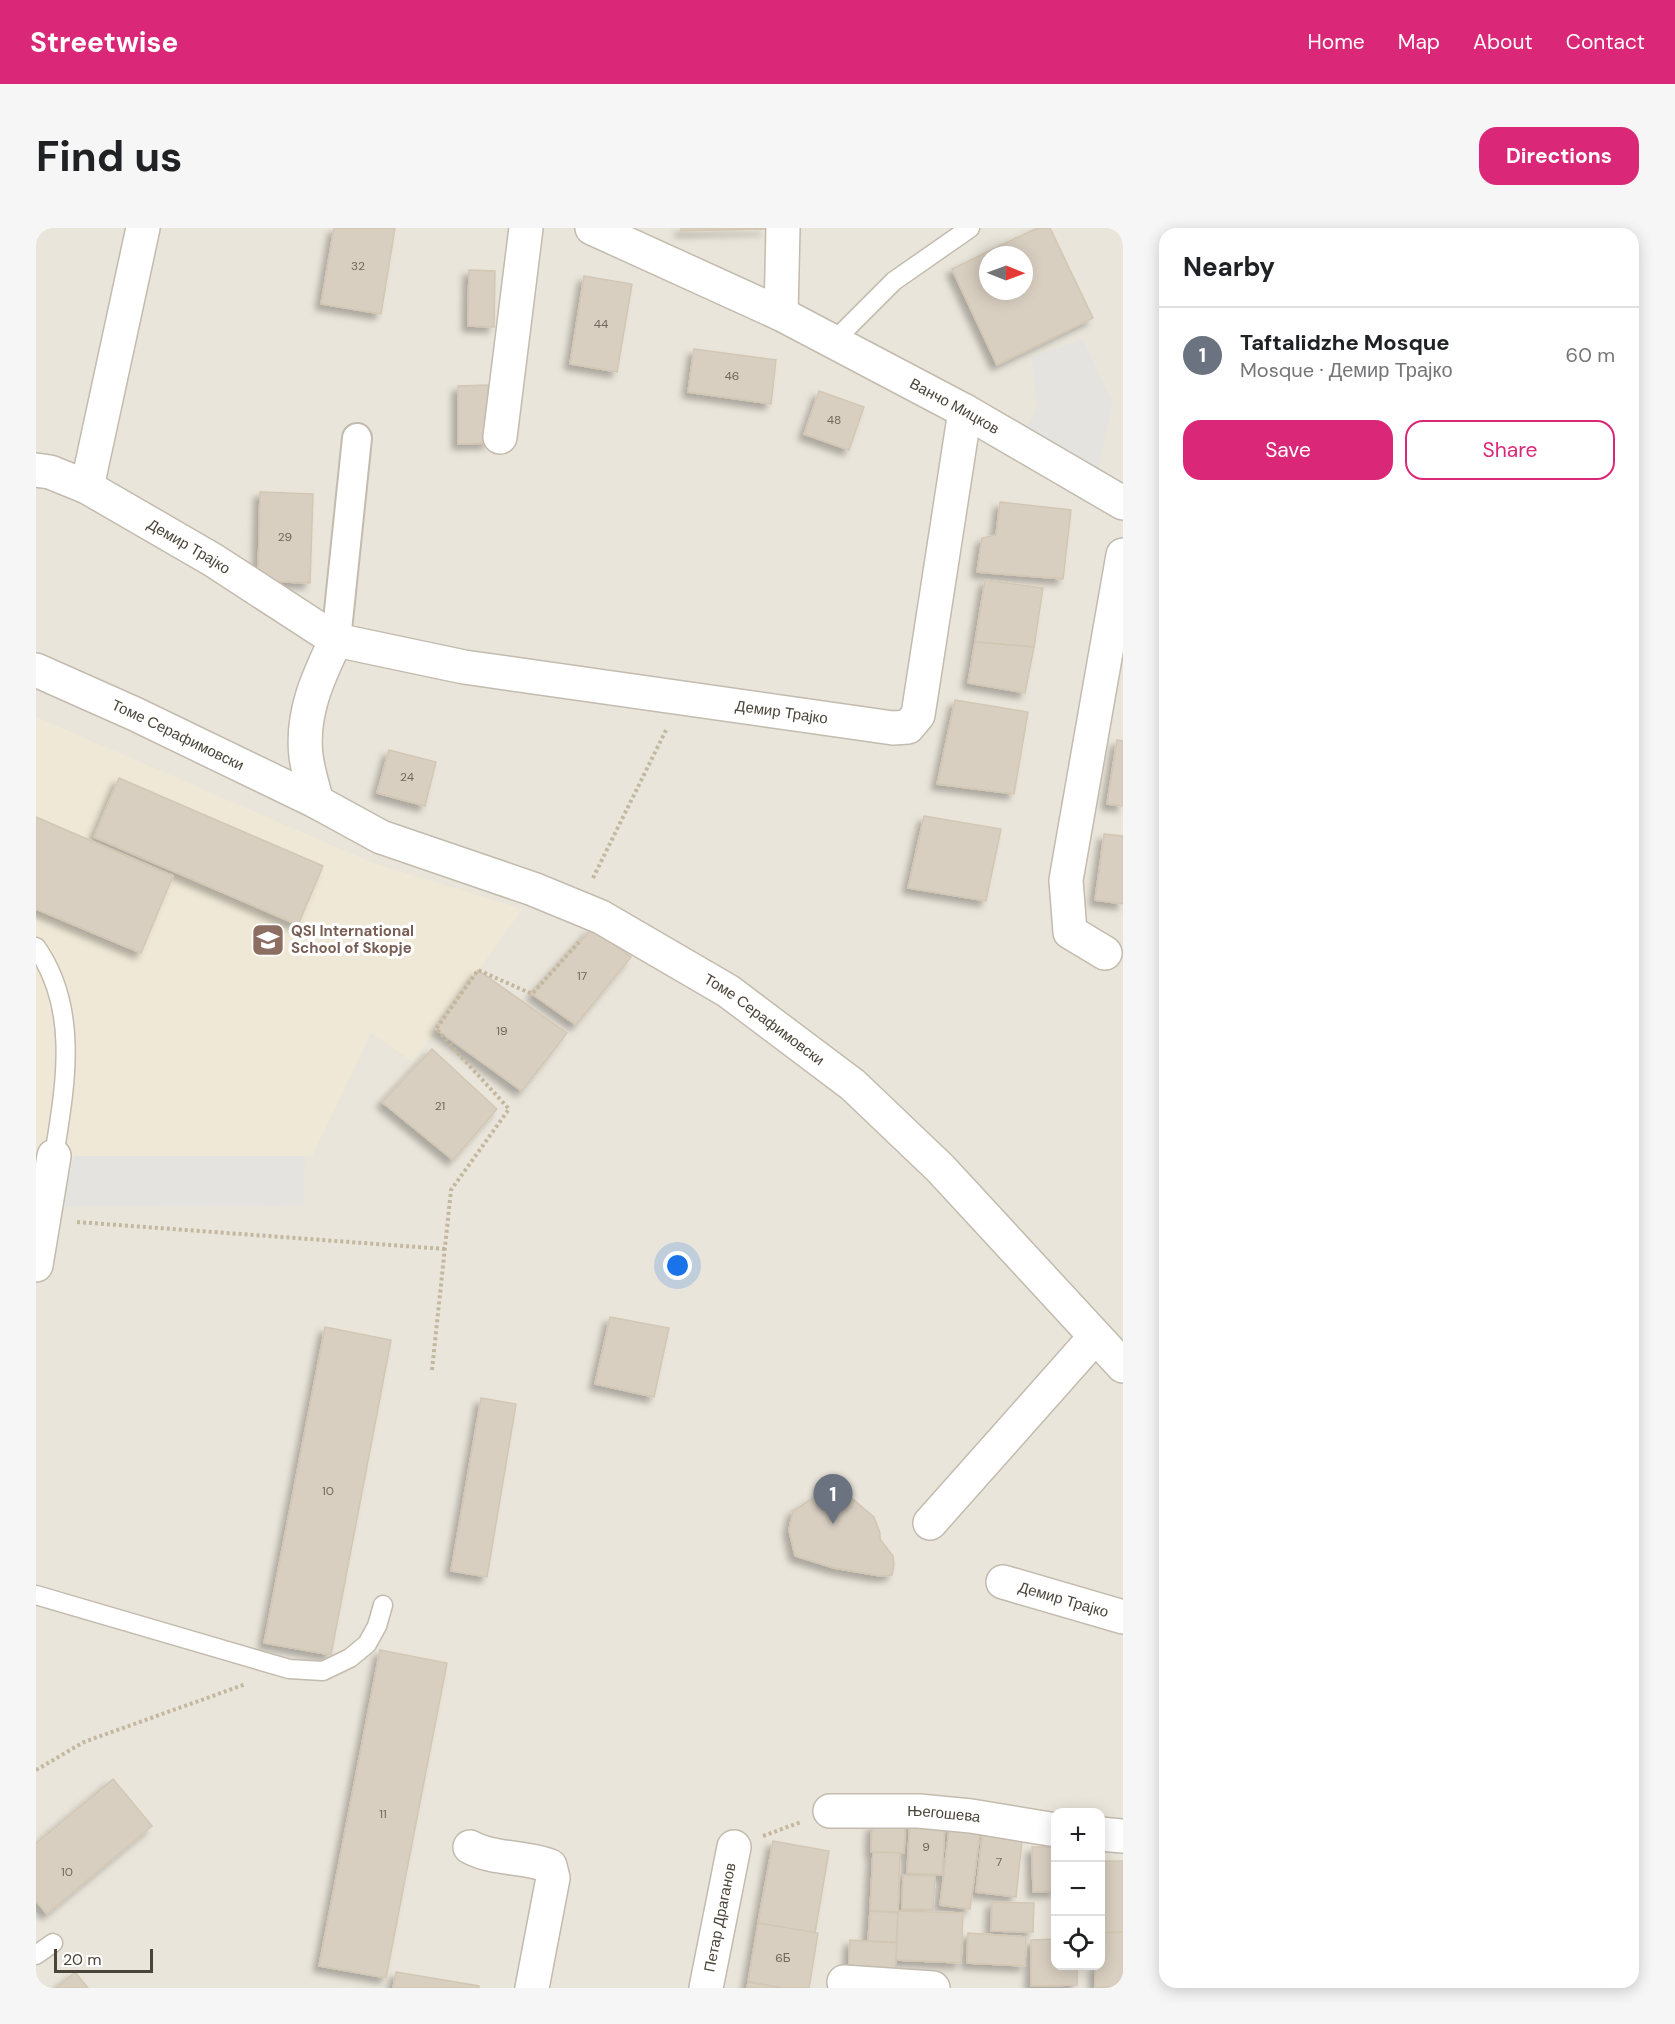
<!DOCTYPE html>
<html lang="en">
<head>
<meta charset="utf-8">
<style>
  :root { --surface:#fff; --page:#f6f6f6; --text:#202124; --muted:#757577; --line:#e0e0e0; --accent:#db2777 }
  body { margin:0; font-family:"DM Sans",sans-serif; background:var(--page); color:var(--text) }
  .controls { position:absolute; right:18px; bottom:18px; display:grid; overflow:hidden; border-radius:12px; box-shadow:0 3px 15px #0003 }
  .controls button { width:54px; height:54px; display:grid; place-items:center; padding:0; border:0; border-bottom:2px solid var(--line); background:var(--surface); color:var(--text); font:30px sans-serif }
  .compass { position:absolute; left:943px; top:18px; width:54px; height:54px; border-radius:50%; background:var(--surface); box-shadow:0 3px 15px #0003; rotate:91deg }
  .scale { position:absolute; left:18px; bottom:15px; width:99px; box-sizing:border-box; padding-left:6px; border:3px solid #4b4439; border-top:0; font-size:16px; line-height:21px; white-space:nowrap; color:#4b4439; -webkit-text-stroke:4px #fff; paint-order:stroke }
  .you { position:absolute; left:642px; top:1038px; width:21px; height:21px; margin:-15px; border:4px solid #fff; border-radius:50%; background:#1a73e8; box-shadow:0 0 0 9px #1a73e833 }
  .badge { display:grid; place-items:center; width:39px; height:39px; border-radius:50%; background:var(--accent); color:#fff; font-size:20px; font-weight:700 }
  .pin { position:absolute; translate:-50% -50px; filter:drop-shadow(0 2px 3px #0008) }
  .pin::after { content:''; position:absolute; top:32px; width:21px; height:18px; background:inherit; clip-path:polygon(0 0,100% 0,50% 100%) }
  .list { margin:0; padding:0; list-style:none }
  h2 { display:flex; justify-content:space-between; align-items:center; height:78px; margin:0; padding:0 24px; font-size:26px }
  h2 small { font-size:20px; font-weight:400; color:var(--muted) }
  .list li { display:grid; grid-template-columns:39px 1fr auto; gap:18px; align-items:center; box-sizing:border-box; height:96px; padding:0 24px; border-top:2px solid var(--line) }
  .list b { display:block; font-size:22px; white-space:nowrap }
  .list p { margin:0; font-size:20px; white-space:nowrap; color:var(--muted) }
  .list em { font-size:20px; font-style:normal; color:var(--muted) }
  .actions { display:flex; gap:12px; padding:18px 24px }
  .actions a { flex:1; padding:14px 0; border:2px solid var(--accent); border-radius:18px; text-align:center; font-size:21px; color:var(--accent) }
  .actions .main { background:var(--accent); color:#fff }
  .icon { flex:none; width:33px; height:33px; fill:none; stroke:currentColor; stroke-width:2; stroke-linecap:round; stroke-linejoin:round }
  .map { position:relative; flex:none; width:1087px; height:1760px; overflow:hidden; border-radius:18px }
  header { display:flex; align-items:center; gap:36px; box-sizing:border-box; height:84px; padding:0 30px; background:var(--accent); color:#fff }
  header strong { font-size:28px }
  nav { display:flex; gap:33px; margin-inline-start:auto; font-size:21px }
  .intro { display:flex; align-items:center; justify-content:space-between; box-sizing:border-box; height:144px; padding:0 36px }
  h1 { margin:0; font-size:42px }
  .button { padding:15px 27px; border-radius:18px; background:var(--accent); color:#fff; font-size:21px; font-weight:700 }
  main { display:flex; gap:36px; padding:0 36px }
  aside { flex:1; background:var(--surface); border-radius:18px; box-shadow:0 3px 15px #0003 }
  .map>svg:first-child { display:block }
  .residential { fill:#eae5da; fill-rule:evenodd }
  .education { fill:#efe8d6 }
  .parking { fill:#e5e3e0 }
  .building { fill:#d8cfc1; stroke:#d3c7b4; stroke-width:1.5; fill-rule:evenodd; filter:url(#shadow) }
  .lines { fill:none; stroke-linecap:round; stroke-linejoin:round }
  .service-casing { stroke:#c2bbae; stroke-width:21 }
  .pedestrian-casing { stroke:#c2bbae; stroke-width:32 }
  .minor-casing { stroke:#c2bbae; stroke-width:36 }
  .path { stroke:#c4b79f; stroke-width:4; stroke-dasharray:3 3; stroke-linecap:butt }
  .service { stroke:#fff; stroke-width:18 }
  .pedestrian { stroke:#fff; stroke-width:28 }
  .minor { stroke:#fff; stroke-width:33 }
  .labels { text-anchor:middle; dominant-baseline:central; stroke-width:6; stroke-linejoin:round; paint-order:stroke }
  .number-label { font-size:12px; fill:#6e675b }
  .street-label { font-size:15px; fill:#4b4439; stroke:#fff }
  .education-label { font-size:15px; font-weight:bold; fill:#785e54; stroke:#fff; text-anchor:start }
</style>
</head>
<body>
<header>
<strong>Streetwise</strong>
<nav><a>Home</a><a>Map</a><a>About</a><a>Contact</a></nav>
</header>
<div class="intro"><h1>Find us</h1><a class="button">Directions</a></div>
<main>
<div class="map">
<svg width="1087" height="1760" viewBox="0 0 1087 1760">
  <defs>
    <filter id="shadow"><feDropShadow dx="-5.5" dy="5.5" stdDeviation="3" flood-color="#0004"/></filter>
  </defs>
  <rect width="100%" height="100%" fill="#f6f3ec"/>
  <!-- residential -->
  <path class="residential" d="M0 0H1087V1760H0ZM952 27H988V63H952ZM1020 1584H1064V1738H1020Z"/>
  <!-- education -->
  <path class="education" d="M0 489 337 635 486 681 377 834 335 805 276 928 0 929Z"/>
  <!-- parking -->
  <g class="parking">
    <path d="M1047 111 1077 175 1059 254 984 211 1002 179 995 129Z"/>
    <path d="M38 928H269L268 977 27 979Z"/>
  </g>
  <!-- building -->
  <g class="building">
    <path d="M298 0H359L345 86 285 76Z"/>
    <path d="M645 0H730V1L645 3Z"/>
    <path d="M1001 0H1014L1057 90 961 137 916 41ZM952 27H988V63H952Z"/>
    <path d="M433 42 459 43 458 99 432 98Z"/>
    <path d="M548 48 596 56 581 144 534 136Z"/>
    <path d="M658 121 740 132 735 176 652 164Z"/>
    <path d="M452 157 453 215 422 216V158Z"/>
    <path d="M783 163 828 179 813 222 768 206Z"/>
    <path d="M224 264 277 266 274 355 222 353Z"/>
    <path d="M964 274 1035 282 1027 351 941 344 946 310 960 307Z"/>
    <path d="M949 352 1007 360 998 419 939 414Z"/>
    <path d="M939 414 998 419 989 465 932 455Z"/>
    <path d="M919 472 992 484 978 566 901 556Z"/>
    <path d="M1081 512 1087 513V578L1071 576Z"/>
    <path d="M353 522 400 534 389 578 341 565Z"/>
    <path d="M83 550 287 638 262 697 58 609Z"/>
    <path d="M888 588 965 601 950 673 872 660Z"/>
    <path d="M0 589 137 648 105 725 0 681Z"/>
    <path d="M1068 606 1087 608V676L1059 672Z"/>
    <path d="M556 700 595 729 540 797 496 766Z"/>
    <path d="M442 742 531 805 486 863 400 801Z"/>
    <path d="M396 821 461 881 417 932 346 874Z"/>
    <path d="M574 1089 633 1100 618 1169 559 1156Z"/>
    <path d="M289 1099 355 1112 295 1427 228 1415Z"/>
    <path d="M445 1170 480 1176 451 1349 415 1343Z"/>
    <path d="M799 1256 838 1289 844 1305V1311L857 1328 858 1337 856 1347 844 1348 798 1340 759 1328 753 1302 757 1283Z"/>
    <path d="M344 1422 411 1435 350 1750 283 1738Z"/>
    <path d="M77 1551 116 1598 11 1686 0 1673V1615Z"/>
    <path d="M874 1591 909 1593 906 1647 871 1645Z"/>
    <path d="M914 1594 945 1597 934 1681 904 1677Z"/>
    <path d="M836 1597 869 1598 868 1625 835 1624Z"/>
    <path d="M947 1599 987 1603 980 1669 940 1664Z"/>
    <path d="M737 1613 793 1623 779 1705 722 1695Z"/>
    <path d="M996 1619H1020V1663L997 1664Z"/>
    <path d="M837 1624 864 1625 862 1684 834 1683Z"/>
    <path d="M1064 1633H1087V1704L1064 1705Z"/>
    <path d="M867 1647 899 1648 897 1682 866 1681Z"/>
    <path d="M956 1674 998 1675 997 1704 955 1703Z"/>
    <path d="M834 1683 862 1685 860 1714 832 1713Z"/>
    <path d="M862 1683 927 1685 925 1735 860 1732Z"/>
    <path d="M722 1695 782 1705 773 1760H747L712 1754Z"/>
    <path d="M1087 1704V1759H1059V1738H1064V1705Z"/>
    <path d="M932 1705 990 1709 989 1738 931 1735Z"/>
    <path d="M1020 1711V1738H1041V1757L995 1758V1712Z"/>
    <path d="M814 1712 861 1715 858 1753 812 1751Z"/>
    <path d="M39 1744 52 1760H20Z"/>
    <path d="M360 1744 443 1758V1760H357Z"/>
    <path d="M712 1754 747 1760H711Z"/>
  </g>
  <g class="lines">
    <!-- service casing -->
    <g class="service-casing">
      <g id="service">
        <path d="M797 114 858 53 934 0"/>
        <path d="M0 719C44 781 29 859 18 928"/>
        <path d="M0 1367 253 1441 287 1443 314 1430 331 1416 341 1398 347 1377"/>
        <path d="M0 1727 17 1715"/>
      </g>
    </g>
    <!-- pedestrian casing -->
    <g class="pedestrian-casing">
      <path id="pedestrian" d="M300 412 321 210"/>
    </g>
    <!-- minor casing -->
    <g class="minor-casing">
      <g id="minor">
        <path id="s1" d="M556 0 745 86 929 183 1087 275"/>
        <path d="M745 86 747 0"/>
        <path d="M464 209 490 0"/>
        <path id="s2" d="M0 242 14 244 51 259 177 332 300 412 428 439 857 500 872 499 882 487 929 183"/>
        <path d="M51 259 107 0"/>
        <path id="s3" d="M300 412C282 449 265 486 270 528 272 544 277 559 281 574L345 609 497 661 565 689 692 763 817 857 904 940 1087 1138"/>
        <path id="s4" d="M0 442 99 486 281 574"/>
        <path d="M1069 725 1034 704 1030 652 1087 327"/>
        <path d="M0 1037 18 928"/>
        <path d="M894 1295 1059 1109"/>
        <path id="s5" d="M967 1354 1087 1389"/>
        <path id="s6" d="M794 1583H883L935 1588 1020 1602"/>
        <path d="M1064 1606 1087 1608"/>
        <path d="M434 1619C458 1632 488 1628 514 1638L517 1650 496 1760"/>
        <path d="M808 1754 897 1760"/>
        <path id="s7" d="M670 1760 698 1619"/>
      </g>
    </g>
    <!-- path -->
    <g class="path">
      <path d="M557 650 631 500"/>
      <path d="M41 994 409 1021"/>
      <path d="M396 1142 415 962 473 881 400 801 442 742 496 766 543 714"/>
      <path d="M0 1542 48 1514 210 1456"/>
      <path d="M727 1608 765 1594"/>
    </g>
    <!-- service -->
    <use href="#service" class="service"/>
    <!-- pedestrian -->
    <use href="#pedestrian" class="pedestrian"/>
    <!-- minor -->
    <use href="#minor" class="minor"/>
  </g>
  <!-- icons -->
  <defs>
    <g id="school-square" transform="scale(1.725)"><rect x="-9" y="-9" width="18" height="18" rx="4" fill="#8d6e63" stroke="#fff"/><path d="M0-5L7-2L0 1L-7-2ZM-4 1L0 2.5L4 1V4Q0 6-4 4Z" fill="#fff"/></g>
  </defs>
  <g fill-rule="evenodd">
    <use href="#school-square" x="232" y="712"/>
  </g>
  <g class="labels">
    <!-- number labels -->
    <g class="number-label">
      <text x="322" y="38">32</text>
      <text x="565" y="96">44</text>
      <text x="696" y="148">46</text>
      <text x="798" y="192">48</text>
      <text x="249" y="309">29</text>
      <text x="371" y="549">24</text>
      <text x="546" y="748">17</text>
      <text x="466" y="803">19</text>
      <text x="404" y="878">21</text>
      <text x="292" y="1263">10</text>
      <text x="347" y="1586">11</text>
      <text x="890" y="1619">9</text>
      <text x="963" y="1634">7</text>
      <text x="31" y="1644">10</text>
      <text x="747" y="1730">6Б</text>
    </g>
    <!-- street labels -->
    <g class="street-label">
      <text stroke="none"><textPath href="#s1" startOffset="404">Ванчо Мицков</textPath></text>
      <text stroke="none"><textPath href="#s2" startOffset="172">Демир Трајко</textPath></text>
      <text stroke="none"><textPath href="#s2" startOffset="798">Демир Трајко</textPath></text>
      <text stroke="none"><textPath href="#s4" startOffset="156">Томе Серафимовски</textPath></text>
      <text stroke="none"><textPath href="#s3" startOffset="669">Томе Серафимовски</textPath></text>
      <text stroke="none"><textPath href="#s5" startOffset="63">Демир Трајко</textPath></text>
      <text stroke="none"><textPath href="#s6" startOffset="114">Његошева</textPath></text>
      <text stroke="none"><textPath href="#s7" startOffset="72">Петар Драганов</textPath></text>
    </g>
    <!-- education labels -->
    <g class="education-label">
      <text x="255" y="703">QSI International<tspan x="255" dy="17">School of Skopje</tspan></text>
    </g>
  </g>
</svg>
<div class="controls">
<button>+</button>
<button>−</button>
<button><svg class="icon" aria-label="locate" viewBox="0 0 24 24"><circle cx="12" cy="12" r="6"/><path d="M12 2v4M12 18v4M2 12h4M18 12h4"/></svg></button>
</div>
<svg class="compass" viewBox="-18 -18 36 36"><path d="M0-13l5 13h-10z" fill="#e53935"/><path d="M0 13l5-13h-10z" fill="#757577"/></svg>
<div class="scale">20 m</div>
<div class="you"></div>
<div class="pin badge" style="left:797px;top:1296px;background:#6b7280">1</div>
</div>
<aside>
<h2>Nearby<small></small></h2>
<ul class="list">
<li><span class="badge" style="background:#6b7280">1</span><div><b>Taftalidzhe Mosque</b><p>Mosque · Демир Трајко</p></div><em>60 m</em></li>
</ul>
<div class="actions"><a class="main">Save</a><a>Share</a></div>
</aside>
</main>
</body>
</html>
